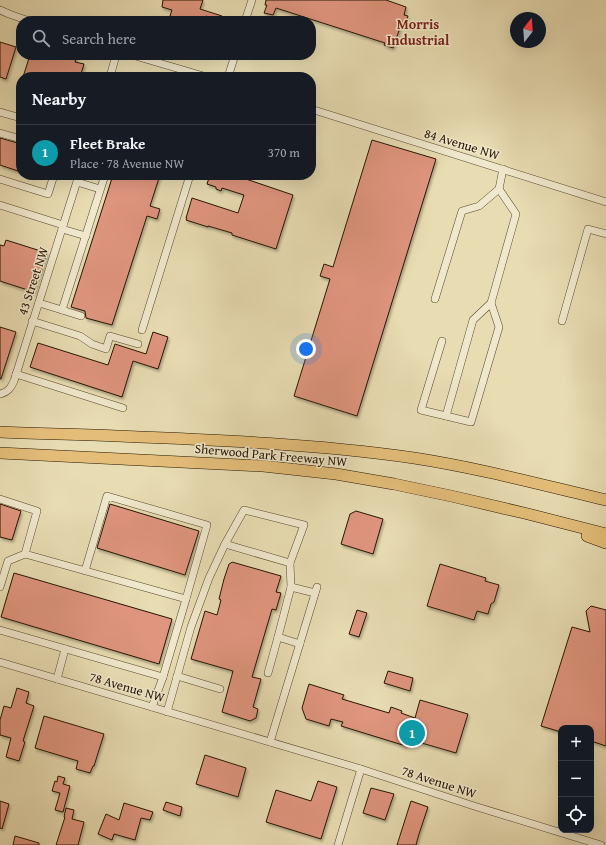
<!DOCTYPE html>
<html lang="en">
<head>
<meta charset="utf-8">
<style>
  :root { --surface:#171b24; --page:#242831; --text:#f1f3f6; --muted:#9ea1a6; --line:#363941; --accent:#0b8043 }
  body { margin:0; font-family:"Gentium Book Plus",serif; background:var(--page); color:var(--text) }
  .controls { position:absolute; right:12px; bottom:12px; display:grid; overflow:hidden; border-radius:8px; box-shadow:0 4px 16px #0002 }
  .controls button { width:36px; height:36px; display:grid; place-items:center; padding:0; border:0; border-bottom:1px solid var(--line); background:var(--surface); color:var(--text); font:20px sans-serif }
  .compass { position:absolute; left:510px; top:12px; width:36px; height:36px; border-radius:50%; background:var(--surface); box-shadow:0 4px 16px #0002; rotate:17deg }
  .you { position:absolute; left:306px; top:349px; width:14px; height:14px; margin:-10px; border:3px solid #fff; border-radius:50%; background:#1a73e8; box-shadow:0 0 0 6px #1a73e833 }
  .badge { display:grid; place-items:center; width:26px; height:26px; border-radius:50%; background:var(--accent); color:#fff; font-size:13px; font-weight:700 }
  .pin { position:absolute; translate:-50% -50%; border:2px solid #fff; box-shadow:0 1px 4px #0006 }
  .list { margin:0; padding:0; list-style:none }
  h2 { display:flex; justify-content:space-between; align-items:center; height:52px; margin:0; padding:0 16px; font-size:17px }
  h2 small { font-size:13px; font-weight:400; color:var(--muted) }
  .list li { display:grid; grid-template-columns:26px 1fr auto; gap:12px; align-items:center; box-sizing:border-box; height:56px; padding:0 16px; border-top:1px solid var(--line) }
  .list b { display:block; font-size:15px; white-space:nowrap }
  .list p { margin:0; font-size:13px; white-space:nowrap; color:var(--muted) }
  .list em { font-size:13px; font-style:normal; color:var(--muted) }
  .icon { flex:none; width:22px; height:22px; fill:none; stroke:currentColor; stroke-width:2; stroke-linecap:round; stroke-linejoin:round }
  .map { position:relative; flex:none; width:606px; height:845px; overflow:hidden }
  .search { position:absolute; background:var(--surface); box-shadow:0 4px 16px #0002; left:16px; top:16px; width:300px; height:44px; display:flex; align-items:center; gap:10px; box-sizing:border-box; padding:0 14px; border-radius:16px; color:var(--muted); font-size:15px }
  .panel { position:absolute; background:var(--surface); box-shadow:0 4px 16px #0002; left:16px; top:72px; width:300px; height:108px; border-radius:16px }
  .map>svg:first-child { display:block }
  .building { fill:#df957e; stroke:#251500; filter:url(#shadow) }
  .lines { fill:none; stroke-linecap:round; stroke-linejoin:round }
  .minor-casing { stroke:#56472c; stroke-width:8 }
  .highway-casing { stroke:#251500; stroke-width:12 }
  .minor { stroke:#f0e8cd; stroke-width:7 }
  .highway { stroke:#e4be79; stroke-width:11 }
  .labels { text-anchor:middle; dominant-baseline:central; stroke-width:3; stroke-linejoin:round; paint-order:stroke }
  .street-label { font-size:13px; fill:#251500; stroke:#f0e8cd }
  .neighbourhood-label { font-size:14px; font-weight:bold; fill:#7a1f14; stroke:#f0e8cd }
</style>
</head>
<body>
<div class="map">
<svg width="606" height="845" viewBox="0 0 606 845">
  <defs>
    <filter id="shadow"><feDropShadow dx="1.5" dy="2.5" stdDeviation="1" flood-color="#0004"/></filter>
  </defs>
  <rect width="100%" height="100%" fill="#e8dcb2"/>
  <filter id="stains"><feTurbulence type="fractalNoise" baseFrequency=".005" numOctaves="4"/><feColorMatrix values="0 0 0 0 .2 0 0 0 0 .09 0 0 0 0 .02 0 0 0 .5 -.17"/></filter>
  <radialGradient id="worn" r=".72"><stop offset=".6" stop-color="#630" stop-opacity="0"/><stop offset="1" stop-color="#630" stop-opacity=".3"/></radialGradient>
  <!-- building -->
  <g class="building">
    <path d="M163 0H203L200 9 222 16 221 21 206 16 204 21H176L177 18 170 16 172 10 162 7Z"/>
    <path d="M266 0H386L406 7 404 15 408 16 405 24 402 22 393 48 384 45 385 43 276 8 273 15 264 13 267 5H265Z"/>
    <path d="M0 42 16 47 6 79 0 77Z"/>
    <path d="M30 55H77L75 62 84 64 80 77H23Z"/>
    <path d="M0 138 21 144V172L0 165Z"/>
    <path d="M372 140 436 159 357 416 294 396 330 279 320 276 324 264 333 267Z"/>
    <path d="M113 175H160L150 206 160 209 157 219 147 216 112 325 86 318 85 311 71 307Z"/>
    <path d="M210 175H228L240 179V177L293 195 276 249 232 235V233L208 226V227L186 220 187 218H186L192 198 238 213 244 195 222 188 221 191 216 189V187L207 184Z"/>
    <path d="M6 240 47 253 34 292 0 281V245L4 246Z"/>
    <path d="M0 327 16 332 1 379H0Z"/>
    <path d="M153 332 168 337 158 369 133 361 122 397 30 367 38 343 108 365 115 344 146 354Z"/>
    <path d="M0 504 21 511 12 540 0 537Z"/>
    <path d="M110 504 199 531 185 575 97 548Z"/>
    <path d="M356 511 383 519 373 554 341 544 350 514Z"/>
    <path d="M232 562 281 576 276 592 281 593 276 610 272 609 252 677 261 679 253 707 258 709 256 718 250 721 222 712 233 671 191 659 205 611 217 615 221 600 219 599 224 579 229 564 231 563Z"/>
    <path d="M440 564 486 578 485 581 499 585 494 602 491 604 488 614 477 611 474 620 427 606Z"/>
    <path d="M14 573 172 619 159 664 1 617Z"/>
    <path d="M591 606 606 610V746L591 741V728H561V732L541 726 572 627 590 632 586 611Z"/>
    <path d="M357 610 367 613 359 637 349 634Z"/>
    <path d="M388 671 413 678 410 691 384 683Z"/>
    <path d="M309 684 344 695 342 699 389 713 391 707 402 711 401 713 415 718 420 700 468 714 456 753 408 739 406 746 341 726 343 722 331 719 329 726 306 719 302 708Z"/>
    <path d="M17 688 29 692 26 703 34 706 23 741 25 742 19 761 6 757 11 738 0 735V720L4 706 11 708Z"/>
    <path d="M44 716 104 734 94 766H93L90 773 76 769 78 761 35 748Z"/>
    <path d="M205 755 246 768 238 797 196 784Z"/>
    <path d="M58 776 65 778 63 784 70 786 63 812 55 810 60 793 52 791 55 781 57 782Z"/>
    <path d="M318 781 337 787 321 839 266 822 276 790 311 801Z"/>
    <path d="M371 788 394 794 385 820 363 813Z"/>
    <path d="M0 801 9 804 2 829 0 828Z"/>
    <path d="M411 801 428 807 419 834 416 845H397Z"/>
    <path d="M166 802 182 807 180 816 163 810Z"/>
    <path d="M124 803 153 812 150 820 141 818 135 840 114 834 112 840 98 834 106 814 119 820Z"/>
    <path d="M66 808 74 810 72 819 84 822 78 845H56L65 817H64Z"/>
    <path d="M15 836 39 843V845H13Z"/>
  </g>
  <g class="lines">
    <!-- minor casing -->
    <g class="minor-casing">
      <g id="minor">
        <path d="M0 10 9 14 29 21"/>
        <path d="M245 21 252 0"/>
        <path d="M132 55 207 77"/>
        <path d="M110 77 116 55"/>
        <path d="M228 77 235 55"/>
        <path d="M311 109 606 202"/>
        <path d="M0 112 21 118"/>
        <path d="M0 133 21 139"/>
        <path d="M0 179 48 194 54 175"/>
        <path d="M77 182 100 189"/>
        <path d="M0 205 63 225"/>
        <path d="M62 229 86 236"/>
        <path d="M435 299 462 211 479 206 499 189 503 169"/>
        <path d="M39 303 62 310 105 175"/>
        <path d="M62 310 81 316"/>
        <path d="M32 321 80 336 92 344 106 349 110 336 138 344"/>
        <path d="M562 321 588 229 606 234"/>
        <path d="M142 330 190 175"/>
        <path d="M442 341 421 410 471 422 499 327 491 303 516 214 499 189"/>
        <path d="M16 374 123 408"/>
        <path d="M0 394C8 392 11 388 14 381L79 175"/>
        <path d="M446 416 473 320 491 303"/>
        <path d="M0 499 37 511 25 554 186 599 207 525 107 496 85 571"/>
        <path d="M225 544 244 510 304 525 290 563"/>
        <path d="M0 587 8 561 25 554"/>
        <path d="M0 630 163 677"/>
        <path d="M278 637 291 587 315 593"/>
        <path d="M0 662 361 769 474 806 601 845"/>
        <path d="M268 673 278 637 300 644"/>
        <path d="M177 676 220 689"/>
        <path d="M57 679 65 649"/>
        <path d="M152 707 163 677 186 599"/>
        <path d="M167 712 191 627 209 578 225 544 290 563 291 587"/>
        <path d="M270 742 317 587"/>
        <path d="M338 845 361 769"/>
      </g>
    </g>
    <!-- highway casing -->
    <g class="highway-casing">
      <g id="highway">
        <path d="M0 432C39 434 78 434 117 436 216 440 316 444 414 458 479 468 542 485 606 500"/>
        <path d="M0 453 263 466 336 474 394 484 451 496 524 513 606 534"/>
        <path d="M587 536 606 543"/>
      </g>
    </g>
    <!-- minor -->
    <use href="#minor" class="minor"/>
    <!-- highway -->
    <use href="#highway" class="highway"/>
  </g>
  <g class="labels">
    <!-- street labels -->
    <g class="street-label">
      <text transform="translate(462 144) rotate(17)">84 Avenue NW</text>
      <text transform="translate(33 281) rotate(-72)">43 Street NW</text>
      <text transform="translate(271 455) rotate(5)">Sherwood Park Freeway NW</text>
      <text transform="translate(127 687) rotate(16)">78 Avenue NW</text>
      <text transform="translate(439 782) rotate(18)">78 Avenue NW</text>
    </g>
    <!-- neighbourhood labels -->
    <g class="neighbourhood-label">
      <text x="418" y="24">Morris<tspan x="418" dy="16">Industrial</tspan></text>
    </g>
  </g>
  <rect width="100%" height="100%" filter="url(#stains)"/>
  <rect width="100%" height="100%" fill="url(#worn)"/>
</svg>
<div class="controls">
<button>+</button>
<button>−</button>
<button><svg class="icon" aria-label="locate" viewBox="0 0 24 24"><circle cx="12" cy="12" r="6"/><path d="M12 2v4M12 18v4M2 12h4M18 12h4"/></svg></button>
</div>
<svg class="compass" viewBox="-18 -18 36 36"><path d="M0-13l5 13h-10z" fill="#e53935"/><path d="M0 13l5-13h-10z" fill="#9ea1a6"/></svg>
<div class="you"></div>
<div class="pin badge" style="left:412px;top:733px;background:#0f9aa8">1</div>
<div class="search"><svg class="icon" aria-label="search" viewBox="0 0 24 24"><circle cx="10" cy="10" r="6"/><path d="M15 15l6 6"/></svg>Search here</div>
<section class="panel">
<h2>Nearby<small></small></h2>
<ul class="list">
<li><span class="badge" style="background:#0f9aa8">1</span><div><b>Fleet Brake</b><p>Place · 78 Avenue NW</p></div><em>370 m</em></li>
</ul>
</section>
</div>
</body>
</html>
